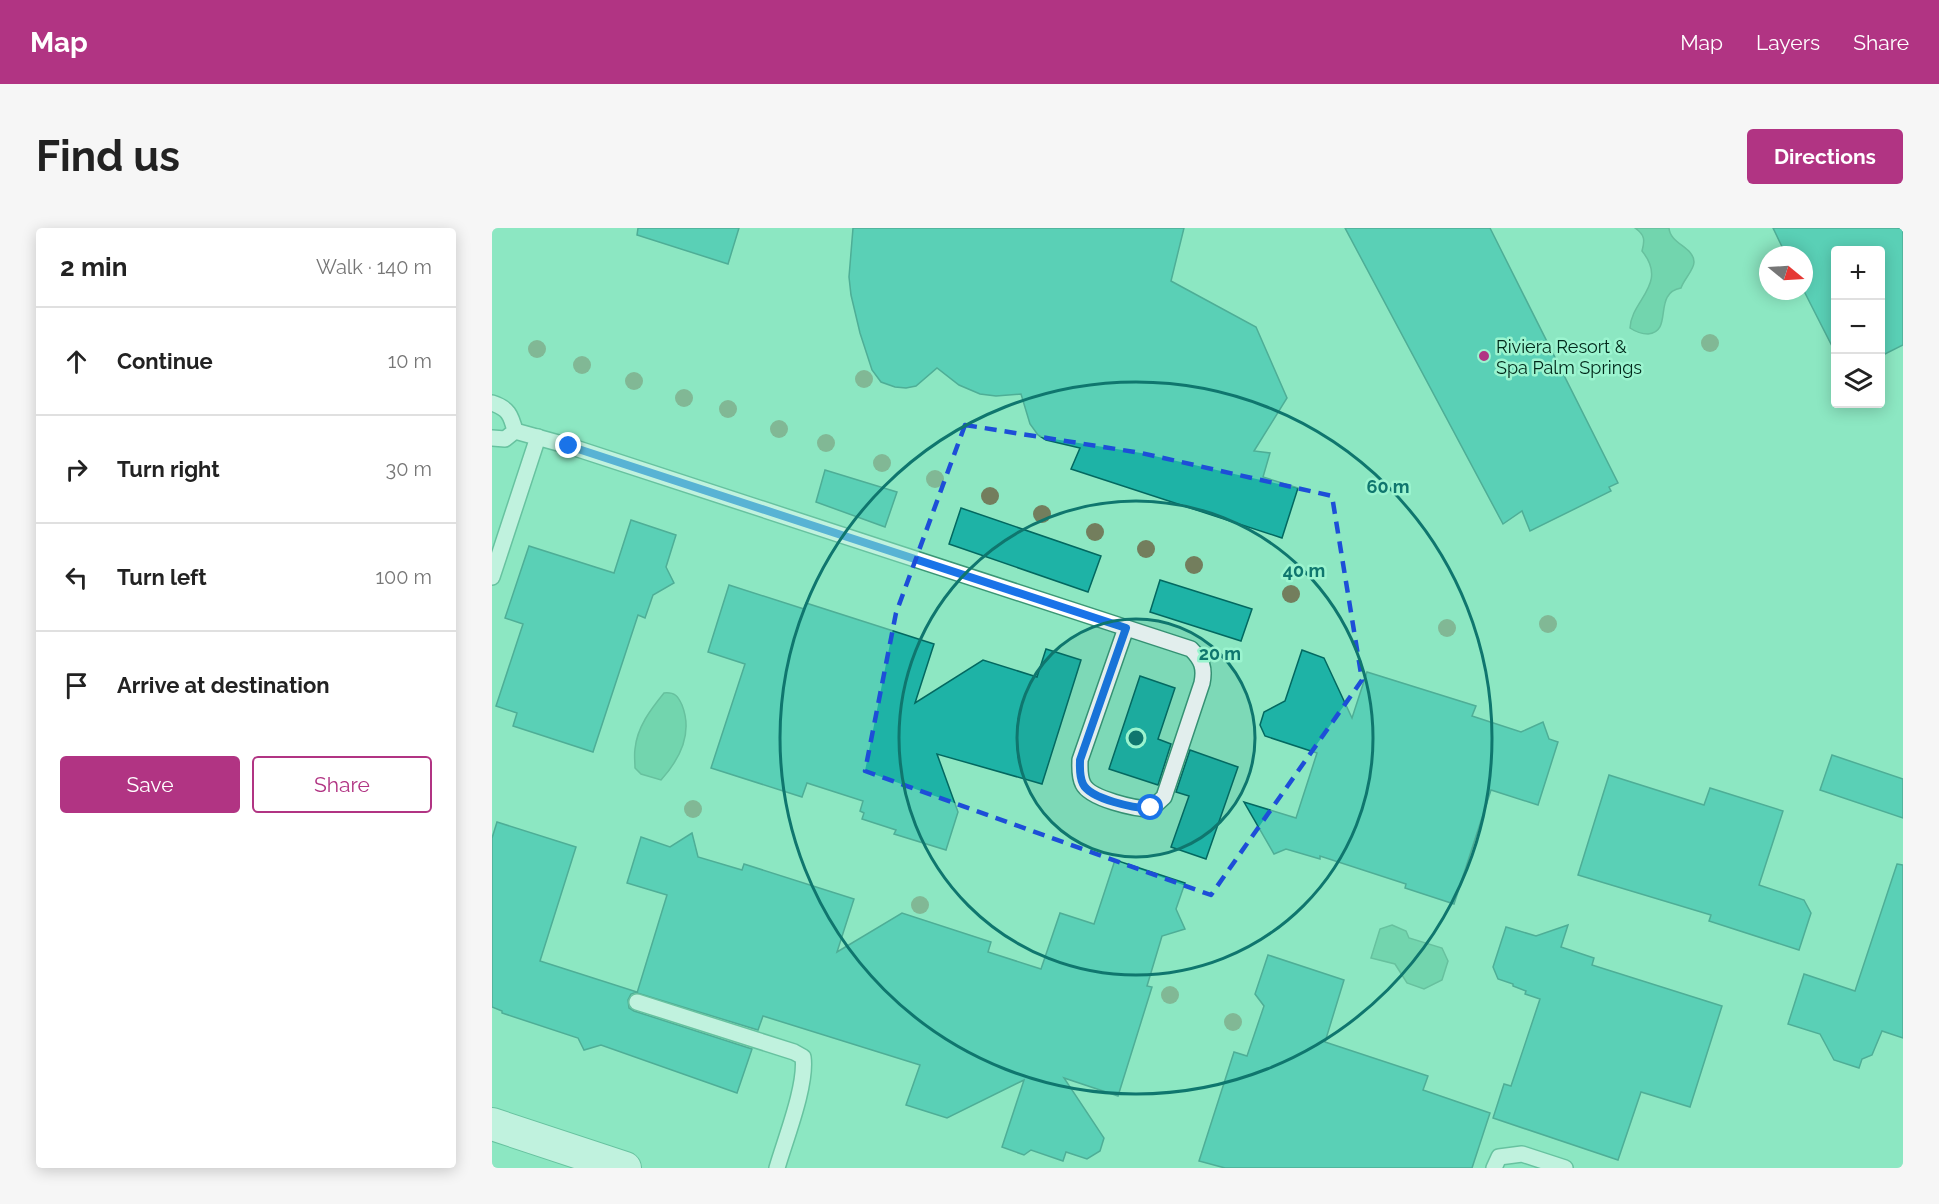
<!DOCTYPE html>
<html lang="en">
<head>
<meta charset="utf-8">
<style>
  :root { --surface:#fff; --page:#f6f6f6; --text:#222; --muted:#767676; --line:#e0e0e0; --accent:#b13483 }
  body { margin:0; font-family:Raleway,sans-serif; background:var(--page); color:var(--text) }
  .controls { position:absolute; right:18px; top:18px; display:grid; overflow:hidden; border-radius:6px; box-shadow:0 3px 15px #0003 }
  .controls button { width:54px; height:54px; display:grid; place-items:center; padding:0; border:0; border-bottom:2px solid var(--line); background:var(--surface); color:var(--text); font:30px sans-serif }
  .compass { position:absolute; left:1267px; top:18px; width:54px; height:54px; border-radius:50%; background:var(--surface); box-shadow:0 3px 15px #0003; rotate:108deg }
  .stop { position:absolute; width:18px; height:18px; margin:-14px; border:4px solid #1a73e8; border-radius:50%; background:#fff }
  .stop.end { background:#1a73e8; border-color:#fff; box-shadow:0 2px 6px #0008 }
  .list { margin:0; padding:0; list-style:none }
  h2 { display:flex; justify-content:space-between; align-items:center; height:78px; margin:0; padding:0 24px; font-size:26px }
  h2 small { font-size:20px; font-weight:400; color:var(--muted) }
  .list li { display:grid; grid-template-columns:39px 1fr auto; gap:18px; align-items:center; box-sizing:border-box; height:108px; padding:0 24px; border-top:2px solid var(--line) }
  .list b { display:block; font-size:22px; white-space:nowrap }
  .list em { font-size:20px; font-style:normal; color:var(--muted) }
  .actions { display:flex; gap:12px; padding:18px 24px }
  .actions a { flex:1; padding:14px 0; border:2px solid var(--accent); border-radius:6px; text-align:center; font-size:21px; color:var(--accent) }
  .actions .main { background:var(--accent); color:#fff }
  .icon { flex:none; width:33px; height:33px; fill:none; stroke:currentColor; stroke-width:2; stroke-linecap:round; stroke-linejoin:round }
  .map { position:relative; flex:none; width:1411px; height:940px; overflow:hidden; border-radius:6px }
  header { display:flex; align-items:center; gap:36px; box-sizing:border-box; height:84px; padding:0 30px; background:var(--accent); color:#fff }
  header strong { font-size:28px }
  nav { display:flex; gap:33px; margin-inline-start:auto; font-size:21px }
  .intro { display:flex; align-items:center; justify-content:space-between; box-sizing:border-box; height:144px; padding:0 36px }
  h1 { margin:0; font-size:42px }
  .button { padding:15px 27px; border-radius:6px; background:var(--accent); color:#fff; font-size:21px; font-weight:700 }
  main { display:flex; gap:36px; padding:0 36px }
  aside { flex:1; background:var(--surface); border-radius:6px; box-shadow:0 3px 15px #0003 }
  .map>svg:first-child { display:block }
  .water { fill:#53bf96; stroke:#3a9271; stroke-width:1.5 }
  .building { fill:#1eb3a6; stroke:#036860; stroke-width:1.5 }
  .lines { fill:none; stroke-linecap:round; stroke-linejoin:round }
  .lane-casing { stroke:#3b9675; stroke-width:18 }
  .street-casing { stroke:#3b9675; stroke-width:34 }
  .lane { stroke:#fff; stroke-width:15 }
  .street { stroke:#fff; stroke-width:32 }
  .tree { fill:#737e5d }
  .route { stroke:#1a73e8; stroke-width:8 }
  .marked { fill:none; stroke:#1d4ed8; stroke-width:4.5; stroke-dasharray:12 8; stroke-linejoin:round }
  .ring { fill:none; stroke:#0f766e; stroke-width:3 }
  .poi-dot { fill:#b13483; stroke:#9bf4cf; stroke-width:2 }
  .labels { text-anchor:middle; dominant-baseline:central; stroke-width:5; stroke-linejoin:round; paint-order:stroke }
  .poi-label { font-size:18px; fill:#00281a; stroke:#9bf4cf; text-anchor:start }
  .centre { fill:#0f766e; stroke:#9bf4cf; stroke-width:3 }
  .ring-label { font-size:18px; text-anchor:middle; font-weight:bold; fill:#0f766e; stroke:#9bf4cf; stroke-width:5; stroke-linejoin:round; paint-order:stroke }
</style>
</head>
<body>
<header>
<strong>Map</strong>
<nav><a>Map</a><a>Layers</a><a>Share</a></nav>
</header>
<div class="intro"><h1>Find us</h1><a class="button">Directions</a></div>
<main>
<aside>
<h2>2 min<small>Walk · 140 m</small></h2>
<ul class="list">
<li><svg class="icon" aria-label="ahead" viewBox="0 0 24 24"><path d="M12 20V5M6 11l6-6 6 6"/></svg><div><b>Continue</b></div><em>10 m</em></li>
<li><svg class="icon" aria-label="right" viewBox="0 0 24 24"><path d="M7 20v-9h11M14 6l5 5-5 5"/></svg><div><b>Turn right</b></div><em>30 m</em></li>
<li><svg class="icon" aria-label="left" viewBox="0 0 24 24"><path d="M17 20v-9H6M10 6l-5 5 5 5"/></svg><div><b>Turn left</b></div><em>100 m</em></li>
<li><svg class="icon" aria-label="arrive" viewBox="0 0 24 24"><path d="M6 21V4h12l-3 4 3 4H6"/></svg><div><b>Arrive at destination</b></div></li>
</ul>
<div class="actions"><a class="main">Save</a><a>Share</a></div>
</aside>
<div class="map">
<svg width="1411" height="940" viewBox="0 0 1411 940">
  <rect width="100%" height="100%" fill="#8de7c2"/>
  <!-- water -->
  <g class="water">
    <path d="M1143 0H1177C1178 16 1202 19 1202 34 1202 42 1192 51 1189 60 1160 65 1182 104 1156 106 1149 106 1144 104 1138 100 1139 72 1177 56 1150 23 1153 12 1153 7 1143 0Z"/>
    <path d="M172 465C183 464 186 468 190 477 201 505 188 531 169 552L149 546 143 540C143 534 142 527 143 521 145 499 159 481 172 465Z"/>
    <path d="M900 697 914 703 917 710 950 720 956 733 950 752 932 761 915 755 903 736 879 730 888 701Z"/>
  </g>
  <!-- building -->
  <g class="building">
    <path d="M146 0H247L236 36 145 7Z"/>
    <path d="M361 0H692L679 53 764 99 795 170 762 223 778 225 771 249 806 260 790 310 579 241 588 220 554 212 546 207 538 196 529 166 504 168 488 166 467 157 445 140 424 158 414 160 403 159 389 154 380 142 368 105 359 67 357 49Z"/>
    <path d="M853 0H998L1126 255 1117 259 1119 263 1038 303 1030 283 1011 296Z"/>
    <path d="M1281 0H1411V117L1389 128V22H1344V126L1312 63V27H1294Z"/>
    <path d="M333 242 405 264 393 299 324 274Z"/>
    <path d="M469 280 609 328 596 364 457 316Z"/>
    <path d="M139 292 184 307 174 339 182 355 161 367 153 390 146 387 101 524 21 498 25 485 4 478 31 396 13 390 37 318 122 345Z"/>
    <path d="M668 352 760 381 749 413 658 384Z"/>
    <path d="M237 357 312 381 314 375 442 416 423 475 491 432 545 449 554 421 589 432 550 556 445 526 466 584 454 622 402 606 404 602 370 591 372 585 368 583 371 573 315 555 310 569 219 540 253 436 216 424Z"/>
    <path d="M810 422 832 430 860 490 875 444 984 478 980 488 1029 504 1051 494 1057 511 1066 514 1046 577 999 562 962 676 913 660 914 656 828 628V631L794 621 782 626 752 574 804 590 825 525 773 508 768 497 772 484 793 473Z"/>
    <path d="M648 448 683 460 666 511 679 516 666 557 617 541Z"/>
    <path d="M698 522 746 539 714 631 679 619 697 568 684 564Z"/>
    <path d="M1340 527 1411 551V590L1328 562Z"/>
    <path d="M1117 547 1212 577 1218 560 1291 583 1267 657 1312 672 1319 685 1307 722 1217 693 1219 687 1086 647Z"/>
    <path d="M5 594 84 619 48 733 145 764 139 766 136 772 137 780 142 783 260 821 245 865 109 817 92 822 86 810 10 785V783L0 779V610Z"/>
    <path d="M200 605 206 629 250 642 252 636 362 671 345 724 410 685 499 714 496 724 549 741 568 685 602 696 623 632 693 655 684 681 693 701 670 708 655 758 660 759 626 868 572 850 612 910 608 923 595 931 574 924 571 933 539 922 532 927 510 919 532 852 455 890 414 877 428 837 271 788 266 802 145 765 175 667 135 655 149 609 178 619Z"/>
    <path d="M1405 636 1411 637V810L1390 803 1380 827 1370 831 1367 840 1342 832 1328 806 1296 796 1312 746 1363 763Z"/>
    <path d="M1076 697 1069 719 1102 730 1100 737 1230 778 1198 879 1149 864 1126 932 1001 890 1012 856 1019 858 1048 771 1033 766 1034 763 1021 758V756L1006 751 1001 739 1014 699 1044 708Z"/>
    <path d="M776 727 852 752 833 814 936 848 931 862 998 885 980 940H733L707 933 742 824 755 828 772 778 763 766Z"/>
  </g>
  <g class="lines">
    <!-- lane casing -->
    <g class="lane-casing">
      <g id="lane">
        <path d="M0 175C16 180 19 187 23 203L13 211 0 210"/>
        <path d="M23 203 77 218 699 421C710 432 713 440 710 455L672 569 659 581C644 581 598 571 591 556 587 548 588 540 588 532L634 400"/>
        <path d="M0 349 46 209"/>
        <path d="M145 774 302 824 311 829C315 857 293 912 285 940"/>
        <path d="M1002 940 1007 929 1030 926 1073 940"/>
      </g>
    </g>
    <!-- street casing -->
    <g class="street-casing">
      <path id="street" d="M0 896 133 940"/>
    </g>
    <!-- lane -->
    <use href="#lane" class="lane"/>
    <!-- street -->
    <use href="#street" class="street"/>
  </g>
  <!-- trees -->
  <g class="tree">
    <circle cx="1218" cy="115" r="9"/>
    <circle cx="45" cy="121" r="9"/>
    <circle cx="90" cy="137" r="9"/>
    <circle cx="372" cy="151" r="9"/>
    <circle cx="142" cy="153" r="9"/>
    <circle cx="192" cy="170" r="9"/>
    <circle cx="236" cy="181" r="9"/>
    <circle cx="287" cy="201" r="9"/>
    <circle cx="334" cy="215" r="9"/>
    <circle cx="390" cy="235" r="9"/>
    <circle cx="443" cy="251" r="9"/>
    <circle cx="498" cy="268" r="9"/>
    <circle cx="550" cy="286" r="9"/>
    <circle cx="603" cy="304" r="9"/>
    <circle cx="654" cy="321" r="9"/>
    <circle cx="702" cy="337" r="9"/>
    <circle cx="799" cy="366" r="9"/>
    <circle cx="1056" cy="396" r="9"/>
    <circle cx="955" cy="400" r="9"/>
    <circle cx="201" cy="581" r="9"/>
    <circle cx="428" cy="677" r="9"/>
    <circle cx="678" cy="767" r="9"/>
    <circle cx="741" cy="794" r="9"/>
  </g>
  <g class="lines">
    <!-- route -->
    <path class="route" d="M77 218 634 400 588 532C588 540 587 548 591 556 598 571 644 581 659 580"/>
  </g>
  <!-- marked area -->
  <path d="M0 0H1411V940H0ZM473 197 649 225 840 268 870 452 719 667 373 543 404 385Z" fill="#8de7c2" fill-opacity=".55" fill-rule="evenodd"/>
  <path class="marked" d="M473 197 649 225 840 268 870 452 719 667 373 543 404 385Z"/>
  <!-- distance rings -->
  <circle cx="644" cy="510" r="119" fill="#0f766e" fill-opacity=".12"/>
  <g class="ring">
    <circle cx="644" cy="510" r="119"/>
    <circle cx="644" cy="510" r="237"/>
    <circle cx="644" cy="510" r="356"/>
  </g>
  <!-- markers -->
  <circle class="poi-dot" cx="992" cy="128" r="6"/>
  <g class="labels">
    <!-- poi labels -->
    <g class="poi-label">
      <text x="1004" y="118">Riviera Resort &amp;<tspan x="1004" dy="21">Spa Palm Springs</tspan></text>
    </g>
  </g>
  <circle cx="644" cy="510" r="9" class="centre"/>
  <g class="ring-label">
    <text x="896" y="265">60 m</text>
    <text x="812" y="349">40 m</text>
    <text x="728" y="432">20 m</text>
  </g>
</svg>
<div class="controls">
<button>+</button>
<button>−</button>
<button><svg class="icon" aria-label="layers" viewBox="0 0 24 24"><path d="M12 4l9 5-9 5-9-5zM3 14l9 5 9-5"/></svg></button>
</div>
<svg class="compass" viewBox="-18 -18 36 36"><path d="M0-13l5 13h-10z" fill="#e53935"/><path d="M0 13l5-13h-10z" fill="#767676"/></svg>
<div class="stop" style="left:659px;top:580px"></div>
<div class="stop end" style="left:77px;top:218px"></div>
</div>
</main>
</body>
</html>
